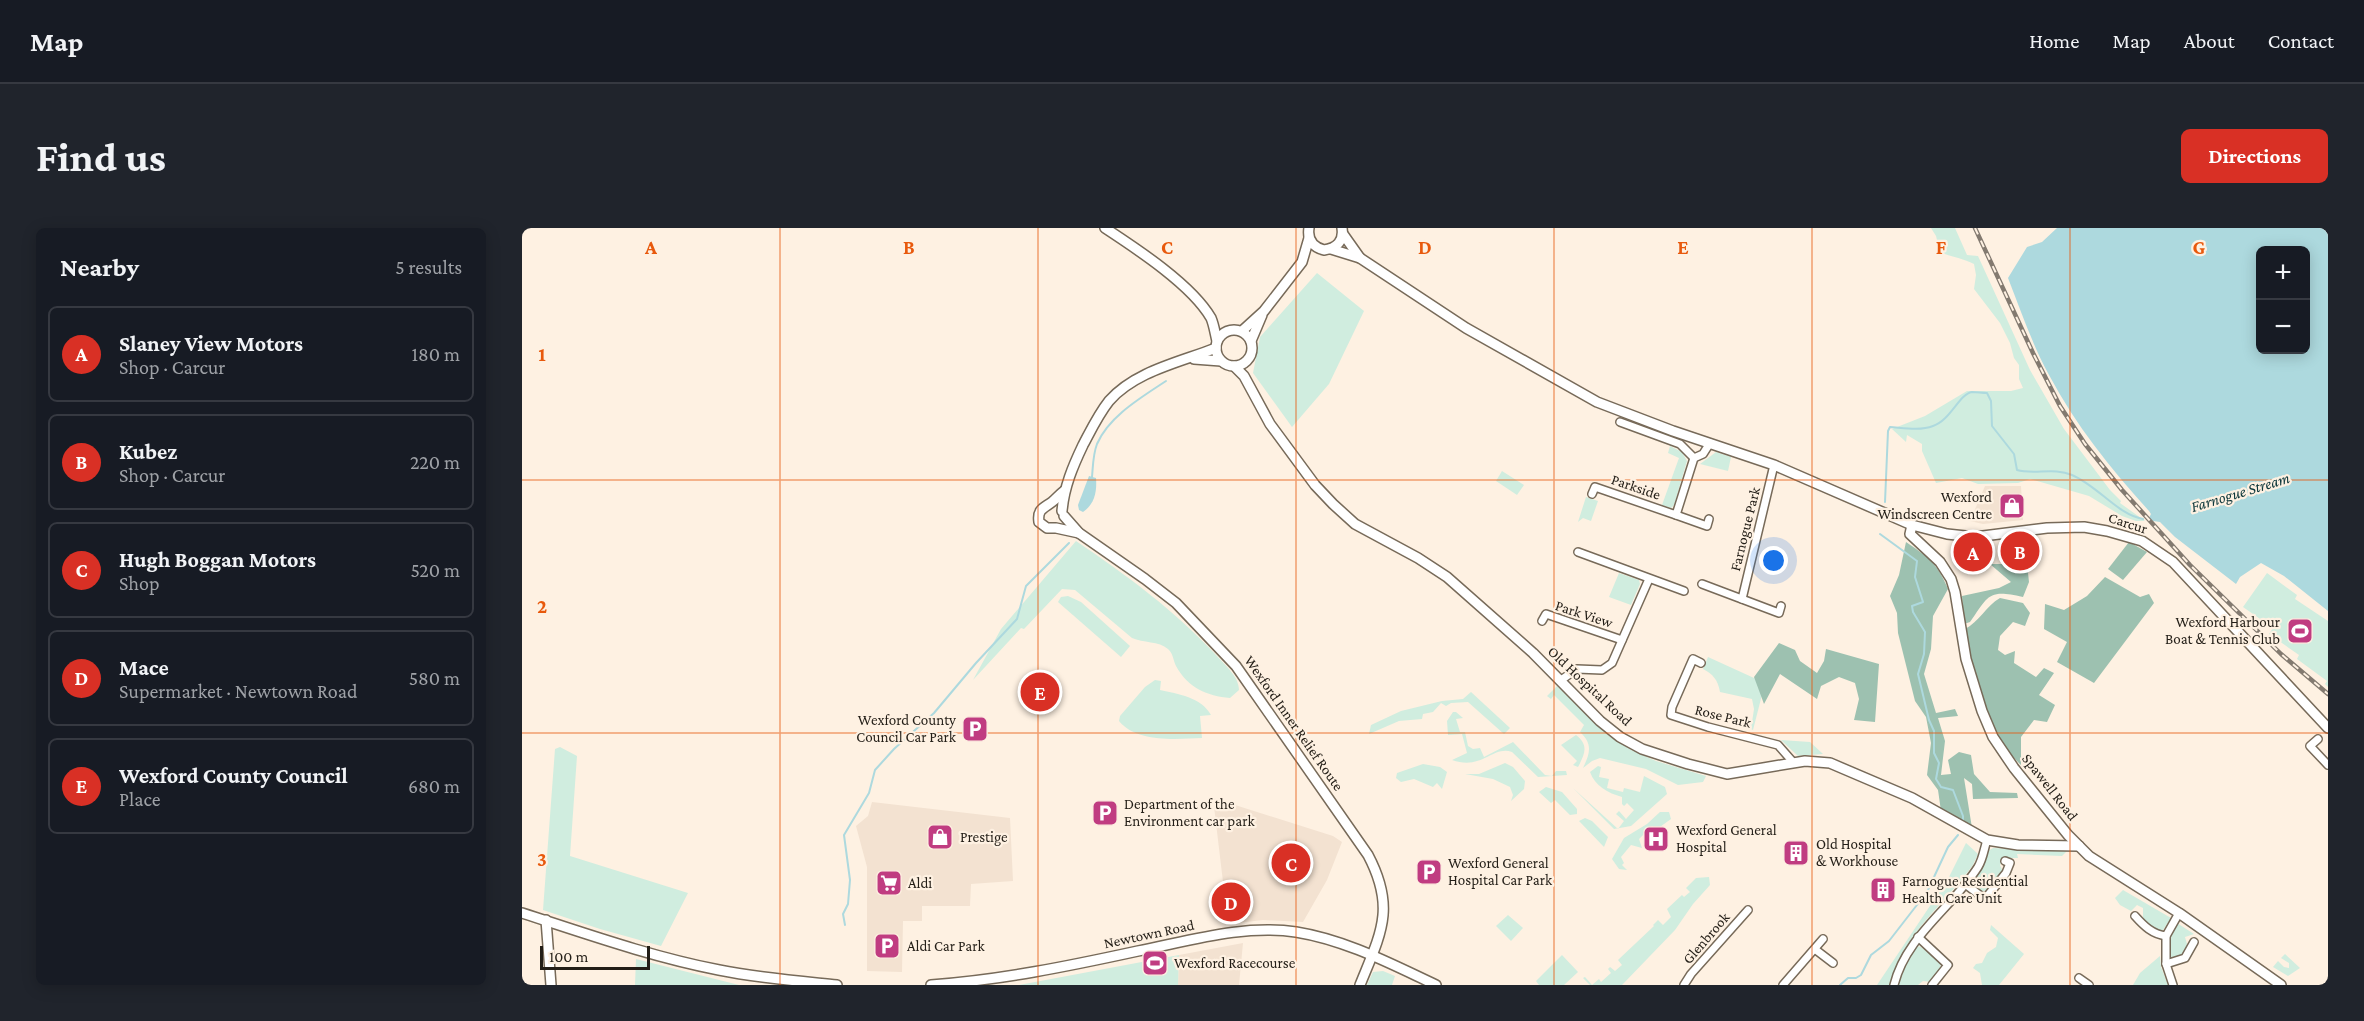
<!DOCTYPE html>
<html lang="en">
<head>
<meta charset="utf-8">
<style>
  :root { --surface:#171b24; --page:#20242c; --text:#f1f3f6; --muted:#9ea1a6; --line:#363941; --accent:#d93025 }
  body { margin:0; font-family:"Crimson Pro",serif; background:var(--page); color:var(--text) }
  .controls { position:absolute; right:18px; top:18px; display:grid; overflow:hidden; border-radius:9px; box-shadow:0 3px 15px #0003 }
  .controls button { width:54px; height:54px; display:grid; place-items:center; padding:0; border:0; border-bottom:2px solid var(--line); background:var(--surface); color:var(--text); font:30px sans-serif }
  .scale { position:absolute; left:18px; bottom:15px; width:110px; box-sizing:border-box; padding-left:6px; border:3px solid #231e17; border-top:0; font-size:16px; line-height:21px; white-space:nowrap; color:#231e17; -webkit-text-stroke:4px #fef1e2; paint-order:stroke }
  .you { position:absolute; left:1252px; top:333px; width:21px; height:21px; margin:-15px; border:4px solid #fff; border-radius:50%; background:#1a73e8; box-shadow:0 0 0 9px #1a73e833 }
  .badge { display:grid; place-items:center; width:39px; height:39px; border-radius:50%; background:var(--accent); color:#fff; font-size:20px; font-weight:700 }
  .pin { position:absolute; translate:-50% -50%; border:3px solid #fff; box-shadow:0 2px 6px #0006 }
  .list { margin:0; padding:0; list-style:none }
  h2 { display:flex; justify-content:space-between; align-items:center; height:78px; margin:0; padding:0 24px; font-size:26px }
  h2 small { font-size:20px; font-weight:400; color:var(--muted) }
  .list li { display:grid; grid-template-columns:39px 1fr auto; gap:18px; align-items:center; box-sizing:border-box; height:96px; margin:0 12px 12px; padding:0 12px; border:2px solid var(--line); border-radius:9px }
  .list b { display:block; font-size:22px; white-space:nowrap }
  .list p { margin:0; font-size:20px; white-space:nowrap; color:var(--muted) }
  .list em { font-size:20px; font-style:normal; color:var(--muted) }
  .map { position:relative; flex:none; width:1806px; height:757px; overflow:hidden; border-radius:9px }
  header { display:flex; align-items:center; gap:36px; box-sizing:border-box; height:84px; padding:0 30px; background:var(--surface); border-bottom:2px solid var(--line) }
  header strong { font-size:28px }
  nav { display:flex; gap:33px; margin-inline-start:auto; font-size:21px }
  .intro { display:flex; align-items:center; justify-content:space-between; box-sizing:border-box; height:144px; padding:0 36px }
  h1 { margin:0; font-size:42px }
  .button { padding:15px 27px; border-radius:9px; background:var(--accent); color:#fff; font-size:21px; font-weight:700 }
  main { display:flex; gap:36px; padding:0 36px }
  aside { flex:1; background:var(--surface); border-radius:9px; box-shadow:0 3px 15px #0003 }
  .map>svg:first-child { display:block }
  .commercial { fill:#f3e2d1 }
  .green { fill:#d0eddf }
  .forest { fill:#9dc1b0 }
  .water { fill:#add9de; fill-rule:evenodd }
  .lines { fill:none; stroke-linecap:round; stroke-linejoin:round }
  .stream { stroke:#add9de; stroke-width:2 }
  .street-casing { stroke:#776a59; stroke-width:10 }
  .secondary-casing { stroke:#776a59; stroke-width:12 }
  .street { stroke:#fff; stroke-width:7 }
  .secondary { stroke:#fff; stroke-width:9 }
  .rail-casing { stroke:#837a70; stroke-width:4.5 }
  .rail { stroke:#fef1e2; stroke-width:2; stroke-dasharray:7; stroke-linecap:butt }
  .grid { fill:none; stroke:#e8590c; stroke-width:1.5; stroke-opacity:0.55 }
  .labels { text-anchor:middle; dominant-baseline:central; stroke-width:4.5; stroke-linejoin:round; paint-order:stroke }
  .street-label { font-size:15px; fill:#231e17; stroke:#fef1e2 }
  .poi-label { font-size:15px; fill:#231e17; stroke:#fef1e2; text-anchor:start }
  .water-label { font-size:16px; font-style:italic; fill:#0b363a; stroke:#fef1e2 }
  .grid-label { font-size:20px; text-anchor:middle; font-weight:bold; fill:#e8590c; stroke:#fef1e2; stroke-width:4.5; stroke-linejoin:round; paint-order:stroke }
</style>
</head>
<body>
<header>
<strong>Map</strong>
<nav><a>Home</a><a>Map</a><a>About</a><a>Contact</a></nav>
</header>
<div class="intro"><h1>Find us</h1><a class="button">Directions</a></div>
<main>
<aside>
<h2>Nearby<small>5 results</small></h2>
<ul class="list">
<li><span class="badge">A</span><div><b>Slaney View Motors</b><p>Shop · Carcur</p></div><em>180 m</em></li>
<li><span class="badge">B</span><div><b>Kubez</b><p>Shop · Carcur</p></div><em>220 m</em></li>
<li><span class="badge">C</span><div><b>Hugh Boggan Motors</b><p>Shop</p></div><em>520 m</em></li>
<li><span class="badge">D</span><div><b>Mace</b><p>Supermarket · Newtown Road</p></div><em>580 m</em></li>
<li><span class="badge">E</span><div><b>Wexford County Council</b><p>Place</p></div><em>680 m</em></li>
</ul>
</aside>
<div class="map">
<svg width="1806" height="757" viewBox="0 0 1806 757">
  <rect width="100%" height="100%" fill="#fef1e2"/>
  <!-- commercial -->
  <g class="commercial">
    <path d="M1463 258H1499L1501 292 1461 296 1448 293Z"/>
    <path d="M691 570 811 608 820 614 805 652 781 694 741 692 706 696Z"/>
    <path d="M350 574 488 590 491 653 449 656 448 678H400V693H381L380 744 345 743V639L334 598 346 588Z"/>
    <path d="M721 715 717 757H656L657 727Z"/>
  </g>
  <!-- green -->
  <g class="green">
    <path d="M1409 0H1433L1445 27 1456 28 1508 142 1542 201 1588 262 1599 273 1598 275 1623 293H1614L1600 288 1567 268 1508 251 1496 255 1456 256 1440 250 1414 255 1400 223V216L1385 207 1384 214 1370 201 1403 188 1445 163H1489L1501 160 1497 151V137L1492 130 1488 115 1478 95 1452 61 1454 47 1452 36C1440 30 1429 29 1418 24L1414 8Z"/>
    <path d="M795 45 842 83 807 156 770 199 731 145 738 109Z"/>
    <path d="M1148 218 1160 224 1165 233 1152 277 1149 280 1140 277 1157 230 1146 225Z"/>
    <path d="M1194 224 1209 229 1206 243 1178 236Z"/>
    <path d="M980 243 1002 257 995 267 974 253Z"/>
    <path d="M1064 269 1076 273 1069 293 1061 290 1056 294Z"/>
    <path d="M554 313C607 349 651 381 695 428 704 438 717 449 717 462L708 470C685 468 666 460 654 438 651 432 651 425 646 421 637 413 621 415 610 410L553 362 540 361 502 401 499 400 451 452 479 401Z"/>
    <path d="M1097 345 1117 352 1118 356 1109 377 1087 369Z"/>
    <path d="M1745 345 1775 367 1773 371 1806 393V459L1803 456 1805 453 1775 431 1777 427 1747 406 1751 400 1721 379Z"/>
    <path d="M546 368 559 374 608 418 599 429 536 374 539 369Z"/>
    <path d="M1186 429 1243 455 1231 502 1229 501 1232 481 1230 471 1198 464C1196 452 1191 446 1181 441Z"/>
    <path d="M633 452 639 453 638 462C656 466 679 469 689 487L678 488 680 510C654 511 615 515 597 493L598 488 623 459Z"/>
    <path d="M1035 458 1087 508 1109 522 1134 533 1184 548 1181 554 1156 557 1124 541 1078 530 1070 533 1061 540C1068 525 1071 516 1058 504L1062 497 1032 467 1029 471 1025 468Z"/>
    <path d="M949 464 988 500 982 506 946 474 929 475 924 478 919 475 911 484 901 486 900 491 877 493 847 506 849 497 879 483 920 473 941 471Z"/>
    <path d="M931 484H934L941 490 934 491 938 504H943L946 518 951 521 958 520 962 529 991 514 1023 547 1030 548 1034 543H1044L1045 547 1016 549 990 524C971 517 960 543 930 532L945 525 940 506 926 507 925 493Z"/>
    <path d="M1054 507C1067 517 1063 526 1056 539L1051 537 1055 533 1039 517Z"/>
    <path d="M1259 512 1288 514 1301 526 1276 528Z"/>
    <path d="M38 519 55 528 48 628 166 665 139 718 78 701 21 682 33 521Z"/>
    <path d="M983 535 991 539 1003 553 1002 561 989 573 991 567 988 559 971 551 943 546H957Z"/>
    <path d="M901 536 918 539 925 544 920 561 915 555 911 559 892 551 879 554 874 550 875 545Z"/>
    <path d="M1076 538 1079 539 1077 549 1087 551 1085 560 1101 564 1102 560 1118 564 1122 548 1143 559 1145 566 1109 598 1092 601 1051 560 1096 601 1102 593 1094 586 1097 583 1104 591 1112 582 1105 575 1102 578 1100 576V569C1086 565 1073 558 1068 544Z"/>
    <path d="M1024 559 1040 564 1055 581V586L1048 587 1033 572 1029 575 1017 564Z"/>
    <path d="M1138 584H1147L1149 591 1135 601 1130 598 1117 611 1120 620 1109 617 1099 629 1102 635 1100 637 1105 642 1097 641 1090 631 1102 610 1125 596Z"/>
    <path d="M1063 590 1070 593 1086 609 1082 619 1057 593Z"/>
    <path d="M1444 615 1456 626 1451 637C1424 675 1378 709 1368 757H1355L1426 651Z"/>
    <path d="M1471 620 1545 623 1540 628 1495 626 1496 630H1482L1478 637 1481 644 1466 662 1458 664 1450 657V654L1466 623Z"/>
    <path d="M1187 649 1188 657 1171 676 1153 702 1100 757H1068L1061 750 1063 749 1070 757 1077 751 1079 754 1089 745 1086 741 1088 739 1093 743 1100 737 1096 732 1132 698 1131 697 1136 692 1141 697 1149 689 1145 681 1160 667 1162 669 1168 664 1164 660 1174 650Z"/>
    <path d="M1601 662 1649 690 1639 705 1624 696 1621 689V680L1615 677 1609 683 1598 677 1593 670Z"/>
    <path d="M986 687 1001 700 989 713 974 698Z"/>
    <path d="M1655 695 1672 706 1663 709 1665 716 1662 726 1650 731C1644 720 1648 704 1655 695Z"/>
    <path d="M1469 697 1502 726 1477 757H1460L1458 745 1451 740 1454 736 1460 735 1465 725 1474 719 1476 710 1468 702Z"/>
    <path d="M1395 718 1399 719 1419 735 1418 742 1409 754 1401 753 1396 757H1376L1383 737Z"/>
    <path d="M1763 726 1778 740 1766 748 1751 739 1756 733 1762 739 1767 740V735L1759 730Z"/>
    <path d="M657 727 656 757H497Z"/>
    <path d="M1040 727 1056 744 1042 757H1017L1014 753Z"/>
    <path d="M1638 728 1639 739 1646 757H1611L1618 745Z"/>
    <path d="M114 731 217 757H113Z"/>
    <path d="M861 743 873 748 870 757H845L851 744Z"/>
  </g>
  <!-- forest -->
  <g class="forest">
    <path d="M1384 314C1406 329 1416 336 1426 361L1411 388 1409 421 1402 446 1414 485 1433 481 1436 488 1416 490 1423 513 1419 547 1429 546 1426 532 1437 524 1449 527 1452 546 1468 564 1495 565 1496 570 1451 571 1450 556 1442 550 1450 600 1419 583 1416 562 1405 547 1409 515 1404 489 1393 473 1376 405 1375 385 1368 368 1377 347Z"/>
    <path d="M1607 314 1625 324 1601 352 1586 341Z"/>
    <path d="M1468 336H1505L1507 354 1501 369C1465 361 1467 368 1448 394L1442 396 1440 368 1477 360 1489 354Z"/>
    <path d="M1583 349 1618 369 1627 366 1632 375 1572 455 1535 434 1545 414 1522 401 1523 376 1542 382 1565 368Z"/>
    <path d="M1478 370 1501 375 1508 385 1503 398 1491 394 1478 408 1476 422 1483 427 1493 423 1492 435 1514 449 1522 440 1532 445 1517 467 1533 477 1525 494 1512 492 1499 509V537C1465 506 1450 446 1443 401 1457 394 1464 378 1478 370Z"/>
    <path d="M1257 415 1273 422 1278 433 1295 445 1302 433 1304 421 1357 436 1353 494 1332 492 1337 471 1333 455 1317 449 1299 458 1295 471 1258 446 1242 476 1232 449Z"/>
  </g>
  <!-- water -->
  <g class="water">
    <path d="M1535 0H1806V383L1762 348 1739 335 1718 349 1714 356 1653 309 1638 294 1631 293 1627 290 1629 286 1627 283C1589 241 1554 198 1527 147 1510 116 1499 83 1486 50L1505 19 1520 14ZM1784 22V122H1738V22Z"/>
    <path d="M567 248 574 250C575 263 573 276 561 284L557 282 556 277Z"/>
  </g>
  <g class="lines">
    <!-- stream -->
    <g class="stream">
      <path d="M570 249C571 238 571 226 575 216 587 188 620 169 644 153"/>
      <path d="M1363 274 1366 203 1368 199C1382 200 1398 203 1411 198 1429 192 1437 166 1450 164 1455 164 1460 165 1465 165L1469 173 1470 198 1492 226 1495 242C1512 247 1532 239 1550 247 1576 258 1596 287 1621 291"/>
      <path d="M1358 306 1395 333 1393 349 1401 374 1390 378 1391 384 1403 404 1402 426 1396 446 1407 492 1412 503V525L1417 535 1414 551 1419 559 1431 562 1441 588V594"/>
      <path d="M323 697 321 686 326 676 328 652 322 607 347 565 353 542 372 521 412 485 454 435 495 391 504 358 547 315"/>
      <path d="M1318 757 1326 750H1334L1339 747 1349 727 1367 713 1405 664 1426 619 1436 607"/>
    </g>
    <!-- street casing -->
    <g class="street-casing">
      <g id="street">
        <path d="M1098 194 1158 216 1172 230"/>
        <path d="M1070 266 1073 259 1154 287 1172 230 1181 226 1188 215"/>
        <path d="M1154 287 1185 298 1187 291"/>
        <path d="M1056 324 1162 363"/>
        <path d="M1180 356 1257 385 1259 378"/>
        <path d="M1220 371 1252 237"/>
        <path d="M1020 393 1024 386 1100 412"/>
        <path d="M1179 435 1171 431 1150 479 1149 487 1186 499 1256 517 1271 534"/>
        <path d="M1039 452 1055 441 1080 442 1090 435 1127 351"/>
        <path d="M1796 511 1788 518 1806 537"/>
        <path d="M1443 656 1463 671 1484 645 1488 635 1483 633"/>
        <path d="M1613 688C1622 698 1630 706 1644 708"/>
        <path d="M1396 709 1426 737 1410 757"/>
        <path d="M1294 722 1311 735"/>
        <path d="M1644 736 1663 730 1672 714"/>
        <path d="M1557 750 1567 757"/>
        <path d="M1162 757 1169 746 1226 682"/>
        <path d="M1261 757 1301 711"/>
        <path d="M1372 757C1384 708 1430 680 1456 639 1461 631 1462 621 1465 612"/>
        <path d="M1651 757 1644 736V708L1657 685"/>
      </g>
    </g>
    <!-- secondary casing -->
    <g class="secondary-casing">
      <g id="secondary">
        <path d="M583 0C615 21 670 57 689 90 692 97 693 105 695 113"/>
        <path d="M787 0C785 12 791 19 802 22 815 20 822 13 820 0"/>
        <path d="M821 6 838 30"/>
        <path d="M809 21 838 30 944 100 1075 174 1151 203 1252 237 1390 297 1425 306 1453 309 1525 300 1562 299 1585 303 1620 313 1651 334 1806 500"/>
        <circle cx="712" cy="120" r="18"/>
        <path d="M720 103 742 83 780 34 787 10"/>
        <path d="M729 113 740 87"/>
        <path d="M672 131 699 133"/>
        <path d="M712 138 722 148 748 196 793 257 811 276 833 296 896 330 925 349 1011 425 1078 493 1098 509 1120 521 1166 536 1205 546 1283 533 1308 535 1390 570 1465 612 1496 617 1557 618"/>
        <path d="M542 263C538 266 534 271 530 274 522 280 515 281 517 294L525 300H534L557 305"/>
        <path d="M540 283C542 259 551 238 561 217 569 202 576 187 587 173 613 143 659 134 694 120"/>
        <path d="M542 288 557 305 623 351 654 375 714 438 846 627C874 680 859 705 838 757"/>
        <path d="M1390 297 1388 306 1418 334 1429 351 1433 364 1444 431 1460 483 1471 509 1492 540 1546 607 1567 628 1657 685 1759 757"/>
        <path d="M0 685C65 706 130 729 197 742 236 750 275 753 315 757"/>
        <path d="M24 692 29 757"/>
        <path d="M409 757C479 752 547 738 616 723 667 713 722 696 774 704 824 712 869 736 914 757"/>
      </g>
    </g>
    <!-- street -->
    <use href="#street" class="street"/>
    <!-- secondary -->
    <use href="#secondary" class="secondary"/>
    <!-- rail casing -->
    <g class="rail-casing">
      <path id="rail" d="M1453 0 1511 125 1538 178 1563 216 1600 262 1668 337 1759 426 1806 466"/>
    </g>
    <!-- rail -->
    <use href="#rail" class="rail"/>
  </g>
  <!-- grid -->
  <path class="grid" d="M258 0V757M516 0V757M774 0V757M1032 0V757M1290 0V757M1548 0V757M0 252H1806M0 505H1806"/>
  <!-- icons -->
  <defs>
    <g id="shop-square" transform="scale(1.35)"><rect x="-9" y="-9" width="18" height="18" rx="4" fill="#c03c81" stroke="#fef1e2"/><path d="M-5-2.5h2.3a2.7 3.5 0 0 1 5.4 0H5L5.5 6h-11ZM-1.5-2.5h3a1.5 2.3 0 0 0-3 0Z" fill="#fff"/></g>
    <g id="stadium-square" transform="scale(1.35)"><rect x="-9" y="-9" width="18" height="18" rx="4" fill="#c03c81" stroke="#fef1e2"/><path d="M0-5a6.5 5 0 1 0 0 10a6.5 5 0 1 0 0-10ZM-3.5-1.8h7v3.6h-7Z" fill="#fff"/></g>
    <g id="parking-square" transform="scale(1.35)"><rect x="-9" y="-9" width="18" height="18" rx="4" fill="#c03c81" stroke="#fef1e2"/><path d="M-3.5-5.5H1a3.5 3.5 0 0 1 0 7H-1V5.5H-3.5ZM-1-3.4V-.6H.8a1.4 1.4 0 0 0 0-2.8Z" fill="#fff"/></g>
    <g id="hospital-square" transform="scale(1.35)"><rect x="-9" y="-9" width="18" height="18" rx="4" fill="#c03c81" stroke="#fef1e2"/><path d="M-5-5h3v3.5h4V-5h3V5h-3V1.5h-4V5h-3Z" fill="#fff"/></g>
    <g id="building-square" transform="scale(1.35)"><rect x="-9" y="-9" width="18" height="18" rx="4" fill="#c03c81" stroke="#fef1e2"/><path d="M-4-6H4V6H1V3H-1V6H-4ZM-2.5-4.3h1.7v1.8h-1.7ZM.8-4.3h1.7v1.8H.8ZM-2.5-1h1.7V.8h-1.7ZM.8-1h1.7V.8H.8Z" fill="#fff"/></g>
    <g id="supermarket-square" transform="scale(1.35)"><rect x="-9" y="-9" width="18" height="18" rx="4" fill="#c03c81" stroke="#fef1e2"/><path d="M-6-5.5h2.5l.6 2H6L4.5 2H-2.5L-4.4-4H-6ZM-1.5 3.2a1.3 1.3 0 1 0 .1 0ZM3 3.2a1.3 1.3 0 1 0 .1 0Z" fill="#fff"/></g>
  </defs>
  <g fill-rule="evenodd">
    <use href="#shop-square" x="1490" y="278"/>
    <use href="#stadium-square" x="1778" y="403"/>
    <use href="#parking-square" x="453" y="501"/>
    <use href="#parking-square" x="583" y="585"/>
    <use href="#shop-square" x="418" y="609"/>
    <use href="#hospital-square" x="1134" y="611"/>
    <use href="#building-square" x="1274" y="625"/>
    <use href="#parking-square" x="907" y="644"/>
    <use href="#supermarket-square" x="367" y="655"/>
    <use href="#building-square" x="1361" y="662"/>
    <use href="#parking-square" x="365" y="718"/>
    <use href="#stadium-square" x="633" y="735"/>
  </g>
  <g class="labels">
    <!-- street labels -->
    <g class="street-label">
      <text transform="translate(1114 259) rotate(19)">Parkside</text>
      <text transform="translate(1606 295) rotate(18)">Carcur</text>
      <text transform="translate(1223 301) rotate(-76)">Farnogue Park</text>
      <text transform="translate(1062 386) rotate(18)">Park View</text>
      <text transform="translate(1068 458) rotate(43)">Old Hospital Road</text>
      <text transform="translate(1201 488) rotate(14)">Rose Park</text>
      <text transform="translate(772 495) rotate(55)">Wexford Inner Relief Route</text>
      <text transform="translate(1528 559) rotate(52)">Spawell Road</text>
      <text transform="translate(627 706) rotate(-12)">Newtown Road</text>
      <text transform="translate(1184 710) rotate(-49)">Glenbrook</text>
    </g>
    <!-- poi labels -->
    <g class="poi-label">
      <text x="1470" y="269" text-anchor="end">Wexford<tspan x="1470" dy="17">Windscreen Centre</tspan></text>
      <text x="1758" y="394" text-anchor="end">Wexford Harbour<tspan x="1758" dy="17">Boat &amp; Tennis Club</tspan></text>
      <text x="434" y="492" text-anchor="end">Wexford County<tspan x="434" dy="17">Council Car Park</tspan></text>
      <text x="602" y="576">Department of the<tspan x="602" dy="17">Environment car park</tspan></text>
      <text x="1154" y="602">Wexford General<tspan x="1154" dy="17">Hospital</tspan></text>
      <text x="438" y="609">Prestige</text>
      <text x="1294" y="616">Old Hospital<tspan x="1294" dy="17">&amp; Workhouse</tspan></text>
      <text x="926" y="635">Wexford General<tspan x="926" dy="17">Hospital Car Park</tspan></text>
      <text x="1380" y="653">Farnogue Residential<tspan x="1380" dy="17">Health Care Unit</tspan></text>
      <text x="386" y="655">Aldi</text>
      <text x="385" y="718">Aldi Car Park</text>
      <text x="652" y="735">Wexford Racecourse</text>
    </g>
    <!-- water labels -->
    <g class="water-label">
      <text transform="translate(1718 264) rotate(-17)">Farnogue Stream</text>
    </g>
  </g>
  <g class="grid-label">
    <text x="129" y="26">A</text>
    <text x="387" y="26">B</text>
    <text x="645" y="26">C</text>
    <text x="903" y="26">D</text>
    <text x="1161" y="26">E</text>
    <text x="1419" y="26">F</text>
    <text x="1677" y="26">G</text>
    <text x="20" y="133">1</text>
    <text x="20" y="385">2</text>
    <text x="20" y="638">3</text>
  </g>
</svg>
<div class="controls">
<button>+</button>
<button>−</button>
</div>
<div class="scale">100 m</div>
<div class="you"></div>
<div class="pin badge" style="left:1451px;top:324px">A</div>
<div class="pin badge" style="left:1498px;top:323px">B</div>
<div class="pin badge" style="left:769px;top:635px">C</div>
<div class="pin badge" style="left:709px;top:674px">D</div>
<div class="pin badge" style="left:518px;top:464px">E</div>
</div>
</main>
</body>
</html>
